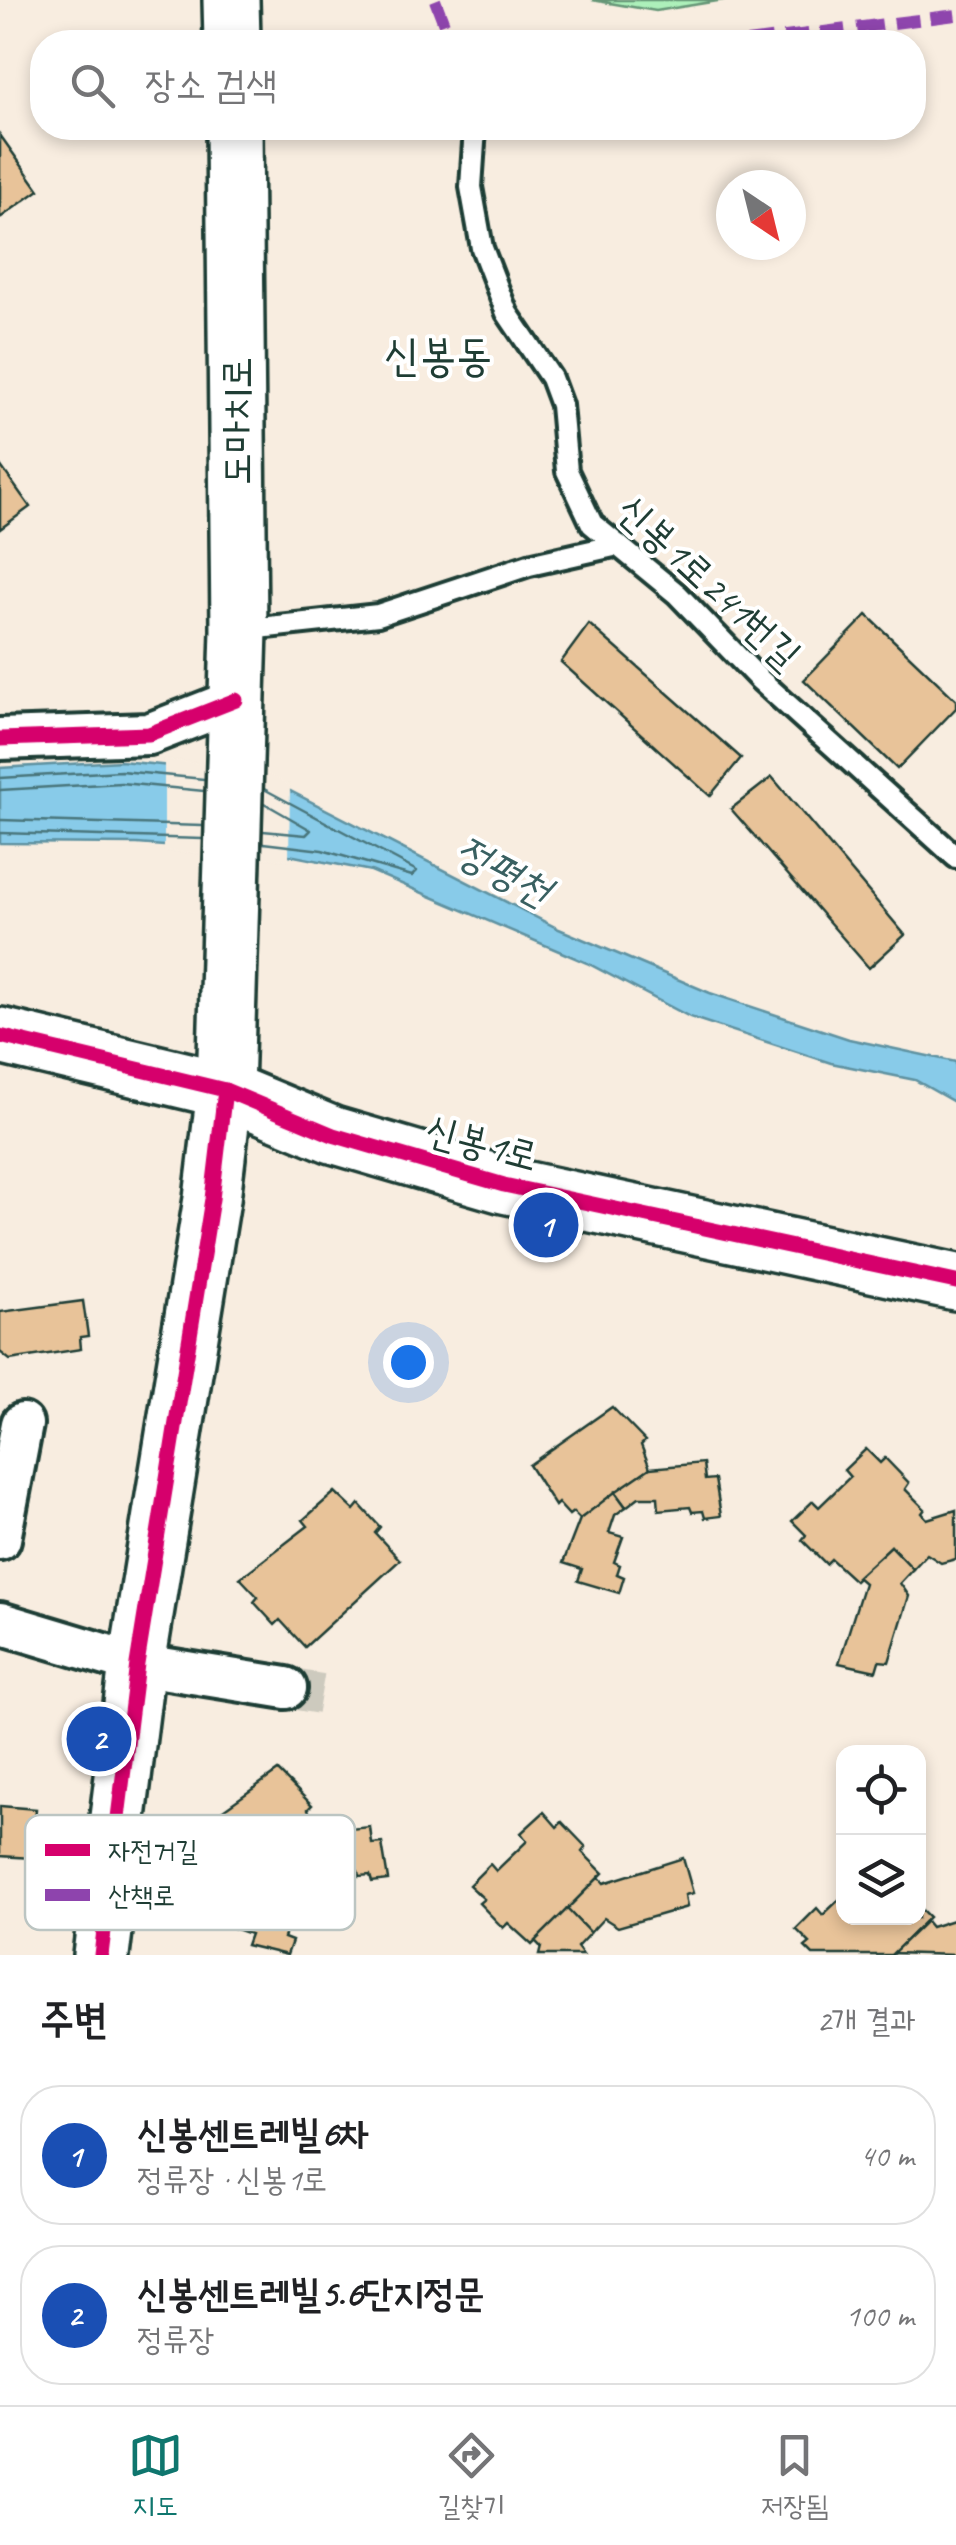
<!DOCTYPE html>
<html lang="ko">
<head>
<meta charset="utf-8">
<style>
  :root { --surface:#fff; --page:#f6f6f6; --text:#202124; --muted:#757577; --line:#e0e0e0; --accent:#0f766e }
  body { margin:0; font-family:Caveat,"Poor Story",sans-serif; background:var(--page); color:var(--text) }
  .controls { position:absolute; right:30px; bottom:30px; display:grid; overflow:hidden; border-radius:20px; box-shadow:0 5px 15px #0003 }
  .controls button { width:90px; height:90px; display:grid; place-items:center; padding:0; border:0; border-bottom:2px solid var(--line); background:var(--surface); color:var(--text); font:50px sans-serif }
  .compass { position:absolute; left:716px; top:170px; width:90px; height:90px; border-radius:50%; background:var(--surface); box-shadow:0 5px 15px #0003; rotate:145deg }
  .you { position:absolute; left:408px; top:1362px; width:35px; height:35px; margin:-25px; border:8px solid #fff; border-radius:50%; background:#1a73e8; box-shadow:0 0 0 15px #1a73e833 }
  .badge { display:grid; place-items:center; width:65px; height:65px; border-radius:50%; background:var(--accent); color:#fff; font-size:32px; font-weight:700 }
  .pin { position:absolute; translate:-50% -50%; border:5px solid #fff; box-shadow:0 2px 10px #0006 }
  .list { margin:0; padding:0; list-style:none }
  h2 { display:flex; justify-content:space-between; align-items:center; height:130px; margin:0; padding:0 40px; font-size:42px }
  h2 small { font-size:32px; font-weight:400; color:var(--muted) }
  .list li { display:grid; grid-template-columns:65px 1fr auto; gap:30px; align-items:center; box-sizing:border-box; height:140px; margin:0 20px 20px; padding:0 20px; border:2px solid var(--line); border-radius:40px }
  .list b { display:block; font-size:38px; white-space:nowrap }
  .list p { margin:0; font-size:32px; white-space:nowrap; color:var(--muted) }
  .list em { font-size:32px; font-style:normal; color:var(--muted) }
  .icon { flex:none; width:55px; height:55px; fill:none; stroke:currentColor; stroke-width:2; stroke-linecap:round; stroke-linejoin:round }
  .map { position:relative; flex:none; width:956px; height:1955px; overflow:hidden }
  .search { position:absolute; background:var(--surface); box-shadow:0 5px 15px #0003; left:30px; right:30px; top:30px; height:110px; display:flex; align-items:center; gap:25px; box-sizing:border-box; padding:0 35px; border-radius:40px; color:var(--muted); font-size:38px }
  .sheet { height:450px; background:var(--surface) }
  nav { display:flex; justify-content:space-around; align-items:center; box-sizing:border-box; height:140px; border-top:2px solid var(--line); background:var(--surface); font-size:28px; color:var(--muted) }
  nav a { display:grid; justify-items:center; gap:5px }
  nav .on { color:var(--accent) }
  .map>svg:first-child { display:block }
  .green { fill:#adf0ba; stroke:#669677; stroke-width:2.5 }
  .water { fill:#88cbe9; stroke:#5e92a1; stroke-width:2.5 }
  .pier { fill:#f8ede0 }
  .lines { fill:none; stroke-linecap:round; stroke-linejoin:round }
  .shore { stroke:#49767c; stroke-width:2.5 }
  .building { fill:#e8c399; stroke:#1f3d34; stroke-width:2.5 }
  .street-tunnel { stroke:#cdcabe; stroke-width:40; stroke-dasharray:40 20; stroke-linecap:butt }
  .lane-casing { stroke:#1f3d34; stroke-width:28 }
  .street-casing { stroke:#1f3d34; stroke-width:48 }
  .secondary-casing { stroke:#1f3d34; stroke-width:62 }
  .lane { stroke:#fff; stroke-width:20 }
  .street { stroke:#fff; stroke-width:40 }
  .secondary { stroke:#fff; stroke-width:55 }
  .quiet { stroke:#8e44ad; stroke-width:12; stroke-dasharray:25 12; stroke-linecap:butt }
  .cycleway-casing { stroke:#fff; stroke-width:21 }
  .cycleway { stroke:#d6006c; stroke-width:15 }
  .labels { text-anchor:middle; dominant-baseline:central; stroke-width:8; stroke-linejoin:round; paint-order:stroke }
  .street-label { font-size:40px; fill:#1f3d34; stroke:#fff }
  .water-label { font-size:42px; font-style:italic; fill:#396061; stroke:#fff }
  .quarter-label { font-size:45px; fill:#1f3d34; stroke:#fff }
  .key { fill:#fff; stroke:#bcc5c2; stroke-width:2.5 }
  .key-label { font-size:28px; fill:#1f3d34 }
</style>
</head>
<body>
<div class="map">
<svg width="956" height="1955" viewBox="0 0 956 1955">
  <rect width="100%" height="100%" fill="#f8ede0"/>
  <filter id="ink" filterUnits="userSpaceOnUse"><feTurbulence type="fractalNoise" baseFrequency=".01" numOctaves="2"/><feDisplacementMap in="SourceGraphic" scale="20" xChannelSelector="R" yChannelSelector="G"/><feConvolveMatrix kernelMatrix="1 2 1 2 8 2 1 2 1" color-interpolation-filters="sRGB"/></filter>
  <g filter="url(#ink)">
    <!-- green -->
    <path class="green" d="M592 0H724L656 11Z"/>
    <!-- water -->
    <path class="water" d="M121 761 259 775 559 929 710 993 849 1039 956 1062V1103L915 1080 831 1063 690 1017 587 963 371 871 289 855 137 844 0 843V768Z"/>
    <!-- pier -->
    <path class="pier" d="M164 759 260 770 290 785 289 860 164 851Z"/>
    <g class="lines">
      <!-- shore -->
      <g class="shore">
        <path d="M0 778 121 771 204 779"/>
        <path d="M0 790 121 783 204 791"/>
        <path d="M0 820 203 826"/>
        <path d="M263 831 306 835 311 830 264 803"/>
        <path d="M0 833 203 839"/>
        <path d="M263 843 322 850 412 876 417 871 264 789"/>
      </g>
    </g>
    <!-- building -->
    <g class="building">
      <path d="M0 135 39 190 0 218Z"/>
      <path d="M0 465 30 507 0 529Z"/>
      <path d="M867 615 956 700V708L897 769 804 680Z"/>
      <path d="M589 624 741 758 710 796 561 662Z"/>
      <path d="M772 777 905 935 869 968 731 809Z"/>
      <path d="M83 1301 88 1336 80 1337 81 1349 10 1360 0 1352V1312Z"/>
      <path d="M612 1407 645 1441 641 1445 650 1468 580 1519 573 1512 569 1515 558 1503 555 1506 529 1465Z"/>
      <path d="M866 1449 880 1463 885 1458 909 1483 905 1489 925 1509 922 1513 927 1519 956 1510V1559L941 1563 927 1554 913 1569 891 1546 855 1581 831 1559 826 1564 802 1540 806 1535 792 1521 813 1501 819 1507 850 1477 844 1470Z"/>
      <path d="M703 1463 705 1480 715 1479 721 1516 705 1518 703 1511 692 1512 690 1507 659 1510 658 1497H639L626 1507 615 1492 650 1468Z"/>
      <path d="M335 1492 354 1510 359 1504 380 1527 375 1533 400 1560 305 1647 280 1620 275 1625 254 1602 258 1597 240 1578 308 1526 303 1520Z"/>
      <path d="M615 1492 626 1507 615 1515 609 1533 623 1537 614 1562 620 1565 617 1574 624 1577 619 1593 578 1581 582 1569 563 1563 580 1519Z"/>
      <path d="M891 1546 913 1569 900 1583 909 1596 889 1662 879 1661 876 1671 839 1663 864 1583 857 1577Z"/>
      <path d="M278 1771 312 1805 308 1809 317 1832 246 1883 241 1876 236 1879 226 1867 222 1870 196 1829Z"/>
      <path d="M0 1806 36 1809 32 1858 0 1856Z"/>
      <path d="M544 1812 557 1827 562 1822 586 1847 582 1852 603 1873 532 1945 508 1923 503 1928 479 1903 484 1899 469 1885 490 1864 496 1871 527 1841 521 1833Z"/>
      <path d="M370 1827 372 1844 382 1843 388 1880 372 1882 370 1875 359 1876 358 1871 326 1874 325 1861 306 1862 293 1871 283 1856 317 1832Z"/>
      <path d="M283 1856 293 1871 282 1879 276 1898 290 1901 281 1927 287 1929 284 1938 292 1941 287 1955 246 1945 250 1934 230 1927 246 1883Z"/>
      <path d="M683 1858 693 1893 685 1895 687 1907 618 1927 604 1918 590 1933 567 1909 599 1877 604 1883Z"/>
      <path d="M844 1895V1918H918V1906L929 1917 892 1955H813L805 1947 810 1943 796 1929 817 1908 823 1915Z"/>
      <path d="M567 1909 590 1933 577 1947 583 1955H539L541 1947 535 1941Z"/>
      <path d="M956 1919V1955L893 1953 926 1921 931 1927Z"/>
    </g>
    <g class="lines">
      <!-- street-tunnel -->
      <path class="street-tunnel" d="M286 1688 321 1694"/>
      <!-- lane casing -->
      <g class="lane-casing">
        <g id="lane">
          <path d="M475 128 471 187 482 248 507 313 551 378 561 405 567 471 592 524 677 594 759 679 956 857"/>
          <path d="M241 630 378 615 529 565 618 545"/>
        </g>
      </g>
      <!-- street casing -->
      <g class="street-casing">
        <g id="street">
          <path d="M0 739 149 734 236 700"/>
          <path d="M0 1539 22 1424"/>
          <path d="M0 1623 137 1664 286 1688"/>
        </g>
      </g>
      <!-- secondary casing -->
      <g class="secondary-casing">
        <g id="secondary">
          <path d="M231 0 232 42"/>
          <path d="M0 1036 225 1090 333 1135 504 1185 956 1282"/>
          <path d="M101 1955 137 1664 212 1199 225 1090 239 630 234 128"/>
        </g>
      </g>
      <!-- lane -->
      <use href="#lane" class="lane"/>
      <!-- street -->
      <use href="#street" class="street"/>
      <!-- secondary -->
      <use href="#secondary" class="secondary"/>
      <!-- quiet -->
      <g class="quiet">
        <path d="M435 0 451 42"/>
        <path d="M747 42 956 15"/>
      </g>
      <!-- cycleway casing -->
      <g class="cycleway-casing">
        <g id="cycleway">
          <path d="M0 739 149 734 236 700"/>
          <path d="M0 1036 225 1090 333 1135 504 1185 956 1282"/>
          <path d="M101 1955 137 1664 212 1199 225 1090"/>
        </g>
      </g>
      <!-- cycleway -->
      <use href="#cycleway" class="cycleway"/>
    </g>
  </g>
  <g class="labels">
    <!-- street labels -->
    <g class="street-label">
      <text transform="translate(237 421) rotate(-90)">도마치로</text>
      <text transform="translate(709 582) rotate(43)">신봉1로241번길</text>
      <text transform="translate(482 1143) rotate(15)">신봉1로</text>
    </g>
    <!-- water labels -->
    <g class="water-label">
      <text transform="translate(503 871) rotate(28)">정평천</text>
    </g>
    <!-- quarter labels -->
    <g class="quarter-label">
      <text x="438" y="355">신봉동</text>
    </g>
  </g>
  <!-- legend -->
  <rect x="25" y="1815" width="330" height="115" rx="15" class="key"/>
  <rect x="45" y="1844" width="45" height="12" fill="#d6006c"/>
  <rect x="45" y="1889" width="45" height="12" fill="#8e44ad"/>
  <g class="key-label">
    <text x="108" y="1860">자전거길</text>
    <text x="108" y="1905">산책로</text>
  </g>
</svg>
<div class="controls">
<button><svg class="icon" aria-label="locate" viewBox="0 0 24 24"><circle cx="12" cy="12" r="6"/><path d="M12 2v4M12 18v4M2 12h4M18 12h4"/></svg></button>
<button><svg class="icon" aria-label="layers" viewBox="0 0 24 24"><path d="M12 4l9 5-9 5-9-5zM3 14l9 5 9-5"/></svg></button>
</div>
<svg class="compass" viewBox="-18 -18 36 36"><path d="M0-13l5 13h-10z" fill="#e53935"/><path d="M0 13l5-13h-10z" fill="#757577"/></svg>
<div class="you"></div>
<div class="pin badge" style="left:546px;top:1225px;background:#1a4fb4">1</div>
<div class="pin badge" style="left:99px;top:1739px;background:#1a4fb4">2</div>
<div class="search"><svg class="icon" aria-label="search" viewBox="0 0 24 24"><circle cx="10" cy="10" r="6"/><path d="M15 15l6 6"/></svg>장소 검색</div>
</div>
<section class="sheet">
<h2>주변<small>2개 결과</small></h2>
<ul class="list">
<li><span class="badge" style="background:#1a4fb4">1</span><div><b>신봉센트레빌6차</b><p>정류장 · 신봉1로</p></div><em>40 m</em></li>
<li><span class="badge" style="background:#1a4fb4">2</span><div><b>신봉센트레빌5.6단지정문</b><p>정류장</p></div><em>100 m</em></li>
</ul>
</section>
<nav>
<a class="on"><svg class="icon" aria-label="map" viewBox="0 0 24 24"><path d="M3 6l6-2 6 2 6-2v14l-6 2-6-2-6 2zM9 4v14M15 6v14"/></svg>지도</a>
<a><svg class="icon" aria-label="directions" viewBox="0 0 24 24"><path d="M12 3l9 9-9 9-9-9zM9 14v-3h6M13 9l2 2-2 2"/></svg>길찾기</a>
<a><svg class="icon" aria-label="saved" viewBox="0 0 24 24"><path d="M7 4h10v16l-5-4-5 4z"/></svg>저장됨</a>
</nav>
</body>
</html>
